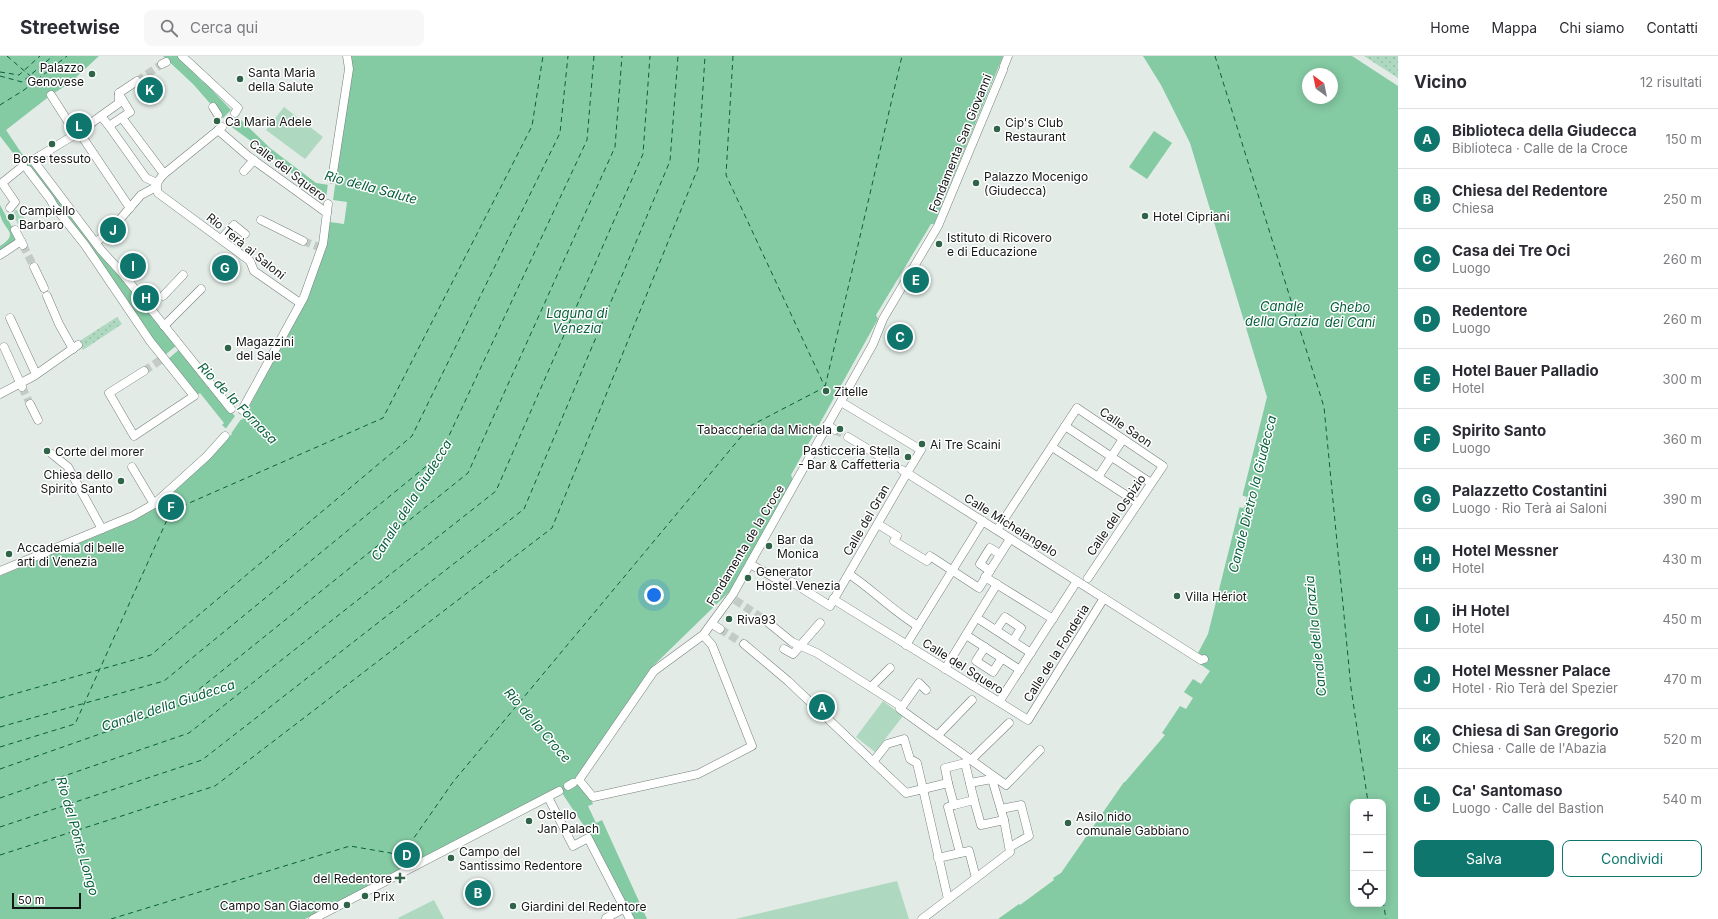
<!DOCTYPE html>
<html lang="it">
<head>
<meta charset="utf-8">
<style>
  :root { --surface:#fff; --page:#f7f7f7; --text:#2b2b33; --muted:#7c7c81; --line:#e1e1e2; --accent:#0f766e }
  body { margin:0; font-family:Inter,sans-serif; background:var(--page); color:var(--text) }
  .controls { position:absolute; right:12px; bottom:12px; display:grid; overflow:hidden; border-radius:8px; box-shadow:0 2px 10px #0003 }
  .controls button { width:36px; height:36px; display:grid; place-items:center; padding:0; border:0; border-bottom:1px solid var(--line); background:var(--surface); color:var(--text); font:20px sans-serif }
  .compass { position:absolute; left:1302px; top:12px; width:36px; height:36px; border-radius:50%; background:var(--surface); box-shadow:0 2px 10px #0003; rotate:327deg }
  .scale { position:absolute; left:12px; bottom:10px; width:69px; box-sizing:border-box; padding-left:4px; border:2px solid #141715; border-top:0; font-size:11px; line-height:14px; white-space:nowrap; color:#141715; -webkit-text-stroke:3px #fff; paint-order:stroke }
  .you { position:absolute; left:654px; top:539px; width:14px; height:14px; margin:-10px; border:3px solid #fff; border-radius:50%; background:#1a73e8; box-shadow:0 0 0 6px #1a73e833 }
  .badge { display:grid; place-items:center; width:26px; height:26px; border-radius:50%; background:var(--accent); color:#fff; font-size:13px; font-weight:700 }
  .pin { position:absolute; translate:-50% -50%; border:2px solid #fff; box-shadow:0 1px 4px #0006 }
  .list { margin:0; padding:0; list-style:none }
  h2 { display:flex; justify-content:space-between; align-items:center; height:52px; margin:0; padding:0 16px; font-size:17px }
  h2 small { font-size:13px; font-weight:400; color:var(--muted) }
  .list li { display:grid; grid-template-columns:26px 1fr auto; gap:12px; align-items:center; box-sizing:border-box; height:60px; padding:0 16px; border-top:1px solid var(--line) }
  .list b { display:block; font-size:15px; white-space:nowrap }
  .list p { margin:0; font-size:13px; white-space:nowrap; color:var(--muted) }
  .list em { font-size:13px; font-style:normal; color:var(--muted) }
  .actions { display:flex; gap:8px; padding:12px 16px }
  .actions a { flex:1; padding:9px 0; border:1px solid var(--accent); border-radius:8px; text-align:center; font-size:14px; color:var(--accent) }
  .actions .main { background:var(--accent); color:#fff }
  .icon { flex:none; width:22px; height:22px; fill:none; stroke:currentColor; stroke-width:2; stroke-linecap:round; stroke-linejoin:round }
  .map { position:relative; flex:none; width:1398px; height:863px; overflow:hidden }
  header { display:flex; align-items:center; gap:24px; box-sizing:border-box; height:56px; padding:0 20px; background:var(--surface); border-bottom:1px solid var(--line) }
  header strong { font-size:19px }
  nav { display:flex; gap:22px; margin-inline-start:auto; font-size:14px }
  .search { width:280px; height:36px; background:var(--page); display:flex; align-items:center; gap:10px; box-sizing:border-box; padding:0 14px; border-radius:8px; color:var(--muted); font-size:15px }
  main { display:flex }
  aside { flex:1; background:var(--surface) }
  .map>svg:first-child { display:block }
  .green { fill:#aed9c0 }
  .park { fill:url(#park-dots) }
  .water { fill:#84caa3; fill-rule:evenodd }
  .pier { fill:#e2ebe5 }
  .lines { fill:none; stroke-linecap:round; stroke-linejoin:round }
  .ferry { stroke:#07603c; stroke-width:1; stroke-dasharray:5 4; stroke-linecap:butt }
  .street-tunnel { stroke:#c3cbc6; stroke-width:8; stroke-dasharray:8 4; stroke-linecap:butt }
  .street-casing { stroke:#78817b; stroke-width:9 }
  .street { stroke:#fff; stroke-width:8 }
  .poi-dot { fill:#306449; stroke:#fff; stroke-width:1.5 }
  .labels { text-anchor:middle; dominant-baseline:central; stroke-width:3; stroke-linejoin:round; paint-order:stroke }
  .poi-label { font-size:12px; fill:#141715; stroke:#fff; text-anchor:start }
  .street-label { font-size:12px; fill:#141715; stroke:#fff }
  .water-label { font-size:13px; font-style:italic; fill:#07603c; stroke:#fff }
</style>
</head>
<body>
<header>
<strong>Streetwise</strong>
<div class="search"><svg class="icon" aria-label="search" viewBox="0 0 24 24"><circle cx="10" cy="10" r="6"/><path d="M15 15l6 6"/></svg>Cerca qui</div>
<nav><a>Home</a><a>Mappa</a><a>Chi siamo</a><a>Contatti</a></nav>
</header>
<main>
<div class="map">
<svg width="1398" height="863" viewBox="0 0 1398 863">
  <defs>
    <pattern id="park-dots" width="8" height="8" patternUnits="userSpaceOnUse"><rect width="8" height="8" fill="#aed9c0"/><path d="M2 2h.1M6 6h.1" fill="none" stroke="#95baa4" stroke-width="1.8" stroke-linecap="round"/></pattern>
  </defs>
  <rect width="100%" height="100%" fill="#e2ebe5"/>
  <!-- green -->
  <g class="green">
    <path d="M284 51 323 81 305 103 266 74Z"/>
    <path d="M15 154 20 155 25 163 18 168 13 159Z"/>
    <path d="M883 645 903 660 875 696 856 681Z"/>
    <path d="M897 825 909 863H735Z"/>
    <path d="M434 844 444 863H399L398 862Z"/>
  </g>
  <!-- park -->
  <g class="park">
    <path d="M1364 0H1398V22Z"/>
    <path d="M117 261 122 268 83 294 78 286Z"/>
  </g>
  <!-- water -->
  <g class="water">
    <path d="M0 0H99L70 27 51 39 6 74 20 95 229 354 242 364 306 244 326 189 333 144 326 141 292 117 289 115V113L229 69 193 28 163 0H178L203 26 205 25 213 33V35L231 54 232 53 238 60V61L270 92 316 127 335 130 351 13 350 0H1003L934 168H931L876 259 878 263 791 419 793 424 730 535 650 613 579 719 593 748 588 750 596 767 602 764 647 863H633L588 776 558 731 469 781 305 863H0V520L135 464 156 451 232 378 222 369 224 367 200 337 197 339 164 299 127 246 0 80Z"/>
    <path d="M1143 0H1352L1398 30V863H998L1019 848 1020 849 1054 824 1053 822 1061 817 1124 726H1125L1165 679 1162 677 1180 650 1186 653 1193 642 1184 636 1193 623 1201 628 1210 615 1200 608 1205 601 1198 597 1208 578 1267 341 1190 87 1161 29ZM1308 18H1332V42H1308ZM1353 746H1383V848H1353Z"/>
    <path d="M1154 75 1172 87 1147 123 1129 111Z"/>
    <path d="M0 149 18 182 0 197V190C21 177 3 174 0 158 0 155 0 152 0 149Z"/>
  </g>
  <!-- pier -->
  <g class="pier">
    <path d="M232 53 238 60 228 70 221 64Z"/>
    <path d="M334 123H336L333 144 347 146 344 168 330 166 332 149H330L331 145 326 143 328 127 333 128Z"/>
    <path d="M178 288 181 292 168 303 164 300Z"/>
    <path d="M231 353 241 361 244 355 246 356 228 382 226 381 229 378 224 375 235 360 229 354Z"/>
    <path d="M1241 439 1247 441 1244 452 1238 451Z"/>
  </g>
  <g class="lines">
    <!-- ferry -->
    <g class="ferry">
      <path d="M7 0 42 30"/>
      <path d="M733 0 726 119 825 331"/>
      <path d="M1215 0 1324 351 1351 632 1368 746"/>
      <path d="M0 16 19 19 40 0"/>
      <path d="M0 20 22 26 53 0"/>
      <path d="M0 49 24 34 67 0"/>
      <path d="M825 331 902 0"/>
      <path d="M0 642 151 599 412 380 560 77 568 0"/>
      <path d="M0 671 164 625 440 399 587 84 594 0"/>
      <path d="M0 691 75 668 171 455 383 362 532 70 543 0"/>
      <path d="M0 713 177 651 468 417 615 91 622 0"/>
      <path d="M0 742 189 677 496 435 643 98 650 0"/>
      <path d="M0 771 202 704 524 453 670 105 678 0"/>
      <path d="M0 799 215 730 552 472 698 112 705 0"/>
      <path d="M1383 845 1386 863"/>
      <path d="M111 863 350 790 402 799 453 726 750 370 825 331"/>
    </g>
    <!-- street-tunnel -->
    <g class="street-tunnel">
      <path d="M137 25 162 8"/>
      <path d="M303 185 319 191"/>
      <path d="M23 189 34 211"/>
      <path d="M144 315 162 303"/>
      <path d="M22 331 30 348"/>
      <path d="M835 374 848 381"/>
      <path d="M889 406 902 414"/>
      <path d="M735 544 765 564"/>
      <path d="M720 573 744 588"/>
    </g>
    <!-- street casing -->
    <g class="street-casing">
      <g id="street">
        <path d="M182 0 238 52 235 57"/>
        <path d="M162 8 166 6"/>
        <path d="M1004 10 1008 0"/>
        <path d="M119 37V47L76 78 33 104 101 194 122 217 231 353"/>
        <path d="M119 37 137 25"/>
        <path d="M51 39 76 78"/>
        <path d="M213 51 218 59"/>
        <path d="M101 60 109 70 130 56 119 38"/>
        <path d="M122 62 164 118"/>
        <path d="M109 70 146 122 157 127"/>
        <path d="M222 71 164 118C158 124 155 129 158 137L250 205 254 215 300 247"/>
        <path d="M218 74 248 100 327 157"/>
        <path d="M79 76 130 152"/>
        <path d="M28 114 50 143 54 150 85 189 150 285 194 340 134 380 109 337 144 315"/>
        <path d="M244 115 254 104"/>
        <path d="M332 123 349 13 347 0"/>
        <path d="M10 152 15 146 2 127 23 110"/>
        <path d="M261 164 303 185"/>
        <path d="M15 174 23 189"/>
        <path d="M221 183 234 169 245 178"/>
        <path d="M96 186 108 177 141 139 156 131"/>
        <path d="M0 199 21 185"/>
        <path d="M34 211 44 232"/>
        <path d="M47 240 59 268 73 293"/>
        <path d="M163 240 183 219"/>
        <path d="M10 262 36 318"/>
        <path d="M164 270 201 233"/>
        <path d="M4 291 22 331"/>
        <path d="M0 338 34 320 78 289"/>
        <path d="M841 346 921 394 907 417 1201 604 1204 603"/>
        <path d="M30 348 38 364"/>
        <path d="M242 354 304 241 323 188 328 148"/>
        <path d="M827 369 835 374"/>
        <path d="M1065 370 1151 427"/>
        <path d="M848 381 889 406"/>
        <path d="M1052 391 1138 447"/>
        <path d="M52 398 68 411 102 473"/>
        <path d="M132 411 154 448"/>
        <path d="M1098 421 1123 383"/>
        <path d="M878 468 897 480 894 485 927 505 930 500 979 532 1010 483"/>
        <path d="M997 474 1077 352 1163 410 1088 522"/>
        <path d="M750 508 789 530 792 526 830 550 907 417 902 414"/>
        <path d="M0 515 133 460 154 448 207 400 225 380"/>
        <path d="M990 515 980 508 990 492 1000 498"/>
        <path d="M849 518C873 534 893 555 918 570"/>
        <path d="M985 521 1053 563"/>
        <path d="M833 543 1028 664 1104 542"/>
        <path d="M977 562 1031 597"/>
        <path d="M765 564 792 586 817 597 902 651 900 653 1006 729 1040 694"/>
        <path d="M712 568 720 573"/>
        <path d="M996 574 1005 561 1021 572 1013 585"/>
        <path d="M703 579 712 589 752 690 698 718 593 741 579 724 654 615 703 579 733 538 873 288 883 263 938 170 1003 14"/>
        <path d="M966 579 1020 614"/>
        <path d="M744 588 788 625 906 737 923 733 948 843"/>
        <path d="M906 589 983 465"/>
        <path d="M985 591 976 605 993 616 1002 602"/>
        <path d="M784 593 793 598 820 567"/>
        <path d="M945 613 997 528"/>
        <path d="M871 631 890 612"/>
        <path d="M999 646 1077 525"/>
        <path d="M902 651 919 627 926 634"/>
        <path d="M938 679 972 644"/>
        <path d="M971 704 1009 667"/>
        <path d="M873 706 887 688 904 683 910 703 917 707 923 733 948 727 954 749 974 744 981 769 1004 764 1010 796 976 822 969 795 938 802"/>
        <path d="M948 727 945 712 965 707 974 744"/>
        <path d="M970 727 992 723 1004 764"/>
        <path d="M568 730 573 727"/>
        <path d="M548 741 573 790 588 782 630 863"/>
        <path d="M954 749 948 751 960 797"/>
        <path d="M1001 753 1021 749 1029 780 1010 791"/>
        <path d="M313 863 559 735"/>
        <path d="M606 863V862L625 852"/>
        <path d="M922 863 976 822"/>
      </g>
    </g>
    <!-- street -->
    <use href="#street" class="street"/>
  </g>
  <!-- markers -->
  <g class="poi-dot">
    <circle cx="92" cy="18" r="4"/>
    <circle cx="240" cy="23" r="4"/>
    <circle cx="217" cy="65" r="4"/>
    <circle cx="997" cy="73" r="4"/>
    <circle cx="52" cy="88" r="4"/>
    <circle cx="976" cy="127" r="4"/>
    <circle cx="1145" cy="160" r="4"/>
    <circle cx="11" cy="161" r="4"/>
    <circle cx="939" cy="188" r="4"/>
    <circle cx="228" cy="292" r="4"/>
    <circle cx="826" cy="335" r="4"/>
    <circle cx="840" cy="373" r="4"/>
    <circle cx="922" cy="388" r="4"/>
    <circle cx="47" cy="395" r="4"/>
    <circle cx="908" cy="401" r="4"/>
    <circle cx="121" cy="425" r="4"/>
    <circle cx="769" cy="490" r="4"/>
    <circle cx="9" cy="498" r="4"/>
    <circle cx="748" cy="522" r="4"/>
    <circle cx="1177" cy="540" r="4"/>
    <circle cx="729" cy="563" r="4"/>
    <circle cx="529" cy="765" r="4"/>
    <circle cx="1068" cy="767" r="4"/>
    <circle cx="451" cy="802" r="4"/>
    <path d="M398 816h4v4h4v4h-4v4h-4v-4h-4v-4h4z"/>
    <circle cx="365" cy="840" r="4"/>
    <circle cx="347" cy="849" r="4"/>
    <circle cx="513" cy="850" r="4"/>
  </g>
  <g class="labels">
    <!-- poi labels -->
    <g class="poi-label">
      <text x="84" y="11" text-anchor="end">Palazzo<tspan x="84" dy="14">Genovese</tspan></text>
      <text x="248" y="16">Santa Maria<tspan x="248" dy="14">della Salute</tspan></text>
      <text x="225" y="65">Ca Maria Adele</text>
      <text x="1005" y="66">Cip's Club<tspan x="1005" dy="14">Restaurant</tspan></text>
      <text x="52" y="102" text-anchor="middle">Borse tessuto</text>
      <text x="984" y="120">Palazzo Mocenigo<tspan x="984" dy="14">(Giudecca)</tspan></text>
      <text x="19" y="154">Campiello<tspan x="19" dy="14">Barbaro</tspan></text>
      <text x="1153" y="160">Hotel Cipriani</text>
      <text x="947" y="181">Istituto di Ricovero<tspan x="947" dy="14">e di Educazione</tspan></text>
      <text x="236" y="285">Magazzini<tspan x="236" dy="14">del Sale</tspan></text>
      <text x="834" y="335">Zitelle</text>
      <text x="832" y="373" text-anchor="end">Tabaccheria da Michela</text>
      <text x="930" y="388">Ai Tre Scaini</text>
      <text x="900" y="394" text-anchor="end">Pasticceria Stella<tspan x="900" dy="14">- Bar &amp; Caffetteria</tspan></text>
      <text x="55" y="395">Corte del morer</text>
      <text x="113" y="418" text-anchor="end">Chiesa dello<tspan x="113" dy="14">Spirito Santo</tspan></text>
      <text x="777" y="483">Bar da<tspan x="777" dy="14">Monica</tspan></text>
      <text x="17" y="491">Accademia di belle<tspan x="17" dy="14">arti di Venezia</tspan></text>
      <text x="756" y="515">Generator<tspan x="756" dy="14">Hostel Venezia</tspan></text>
      <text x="1185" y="540">Villa Hériot</text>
      <text x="737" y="563">Riva93</text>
      <text x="537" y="758">Ostello<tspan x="537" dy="14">Jan Palach</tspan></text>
      <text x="1076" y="760">Asilo nido<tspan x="1076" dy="14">comunale Gabbiano</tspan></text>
      <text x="459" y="795">Campo del<tspan x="459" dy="14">Santissimo Redentore</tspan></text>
      <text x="392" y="822" text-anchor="end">del Redentore</text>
      <text x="373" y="840">Prix</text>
      <text x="339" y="849" text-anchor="end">Campo San Giacomo</text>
      <text x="521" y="850">Giardini del Redentore</text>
    </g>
    <!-- street labels -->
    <g class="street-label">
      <text transform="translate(960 87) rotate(-68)">Fondamenta San Giovanni</text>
      <text transform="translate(288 114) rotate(37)">Calle del Squero</text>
      <text transform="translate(246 190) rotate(39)">Rio Terà ai Saloni</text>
      <text transform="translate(1126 371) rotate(34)">Calle Saon</text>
      <text transform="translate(1116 459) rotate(-56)">Calle del Ospizio</text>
      <text transform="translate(866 464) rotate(-60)">Calle del Gran</text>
      <text transform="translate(1011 469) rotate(32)">Calle Michelangelo</text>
      <text transform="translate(745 489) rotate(-59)">Fondamenta de la Croce</text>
      <text transform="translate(1056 597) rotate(-58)">Calle de la Fonderia</text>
      <text transform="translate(963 610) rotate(32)">Calle del Squero</text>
    </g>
    <!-- water labels -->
    <g class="water-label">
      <text transform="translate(371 131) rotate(15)">Rio della Salute</text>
      <text x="1282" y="250">Canale<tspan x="1282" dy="15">della Grazia</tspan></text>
      <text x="1350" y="251">Ghebo<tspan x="1350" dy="15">dei Cani</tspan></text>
      <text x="577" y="257">Laguna di<tspan x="577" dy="15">Venezia</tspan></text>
      <text transform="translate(238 347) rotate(46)">Rio de la Fornasa</text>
      <text transform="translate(1252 438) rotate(-76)">Canale Dietro la Giudecca</text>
      <text transform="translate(411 444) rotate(-58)">Canale della Giudecca</text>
      <text transform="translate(1315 580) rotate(-96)">Canale della Grazia</text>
      <text transform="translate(168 649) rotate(-18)">Canale della Giudecca</text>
      <text transform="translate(538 669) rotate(49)">Rio de la Croce</text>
      <text transform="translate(78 780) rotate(74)">Rio del Ponte Longo</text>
    </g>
  </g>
</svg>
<div class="controls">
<button>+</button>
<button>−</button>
<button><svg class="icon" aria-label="locate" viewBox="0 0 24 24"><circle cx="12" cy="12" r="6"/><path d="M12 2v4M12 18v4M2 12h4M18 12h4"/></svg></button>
</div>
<svg class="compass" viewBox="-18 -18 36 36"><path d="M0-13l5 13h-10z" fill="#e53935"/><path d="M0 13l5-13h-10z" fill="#7c7c81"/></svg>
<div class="scale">50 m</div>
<div class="you"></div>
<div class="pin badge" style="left:822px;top:651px">A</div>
<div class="pin badge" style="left:478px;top:837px">B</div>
<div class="pin badge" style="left:900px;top:281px">C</div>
<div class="pin badge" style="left:407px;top:799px">D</div>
<div class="pin badge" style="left:916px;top:224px">E</div>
<div class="pin badge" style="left:171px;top:451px">F</div>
<div class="pin badge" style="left:225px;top:212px">G</div>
<div class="pin badge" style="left:146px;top:242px">H</div>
<div class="pin badge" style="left:133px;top:210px">I</div>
<div class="pin badge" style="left:113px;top:174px">J</div>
<div class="pin badge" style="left:150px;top:34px">K</div>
<div class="pin badge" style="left:79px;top:70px">L</div>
</div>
<aside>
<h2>Vicino<small>12 risultati</small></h2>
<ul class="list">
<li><span class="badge">A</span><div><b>Biblioteca della Giudecca</b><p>Biblioteca · Calle de la Croce</p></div><em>150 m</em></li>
<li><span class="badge">B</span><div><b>Chiesa del Redentore</b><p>Chiesa</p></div><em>250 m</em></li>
<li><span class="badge">C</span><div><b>Casa dei Tre Oci</b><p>Luogo</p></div><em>260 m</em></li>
<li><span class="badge">D</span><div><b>Redentore</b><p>Luogo</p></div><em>260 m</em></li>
<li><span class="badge">E</span><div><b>Hotel Bauer Palladio</b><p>Hotel</p></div><em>300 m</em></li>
<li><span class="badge">F</span><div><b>Spirito Santo</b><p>Luogo</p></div><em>360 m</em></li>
<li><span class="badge">G</span><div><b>Palazzetto Costantini</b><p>Luogo · Rio Terà ai Saloni</p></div><em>390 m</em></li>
<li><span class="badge">H</span><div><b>Hotel Messner</b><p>Hotel</p></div><em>430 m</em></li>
<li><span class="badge">I</span><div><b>iH Hotel</b><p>Hotel</p></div><em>450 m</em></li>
<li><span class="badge">J</span><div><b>Hotel Messner Palace</b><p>Hotel · Rio Terà del Spezier</p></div><em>470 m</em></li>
<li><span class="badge">K</span><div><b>Chiesa di San Gregorio</b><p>Chiesa · Calle de l'Abazia</p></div><em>520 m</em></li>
<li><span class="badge">L</span><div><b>Ca' Santomaso</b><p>Luogo · Calle del Bastion</p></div><em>540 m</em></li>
</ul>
<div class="actions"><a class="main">Salva</a><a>Condividi</a></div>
</aside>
</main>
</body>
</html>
